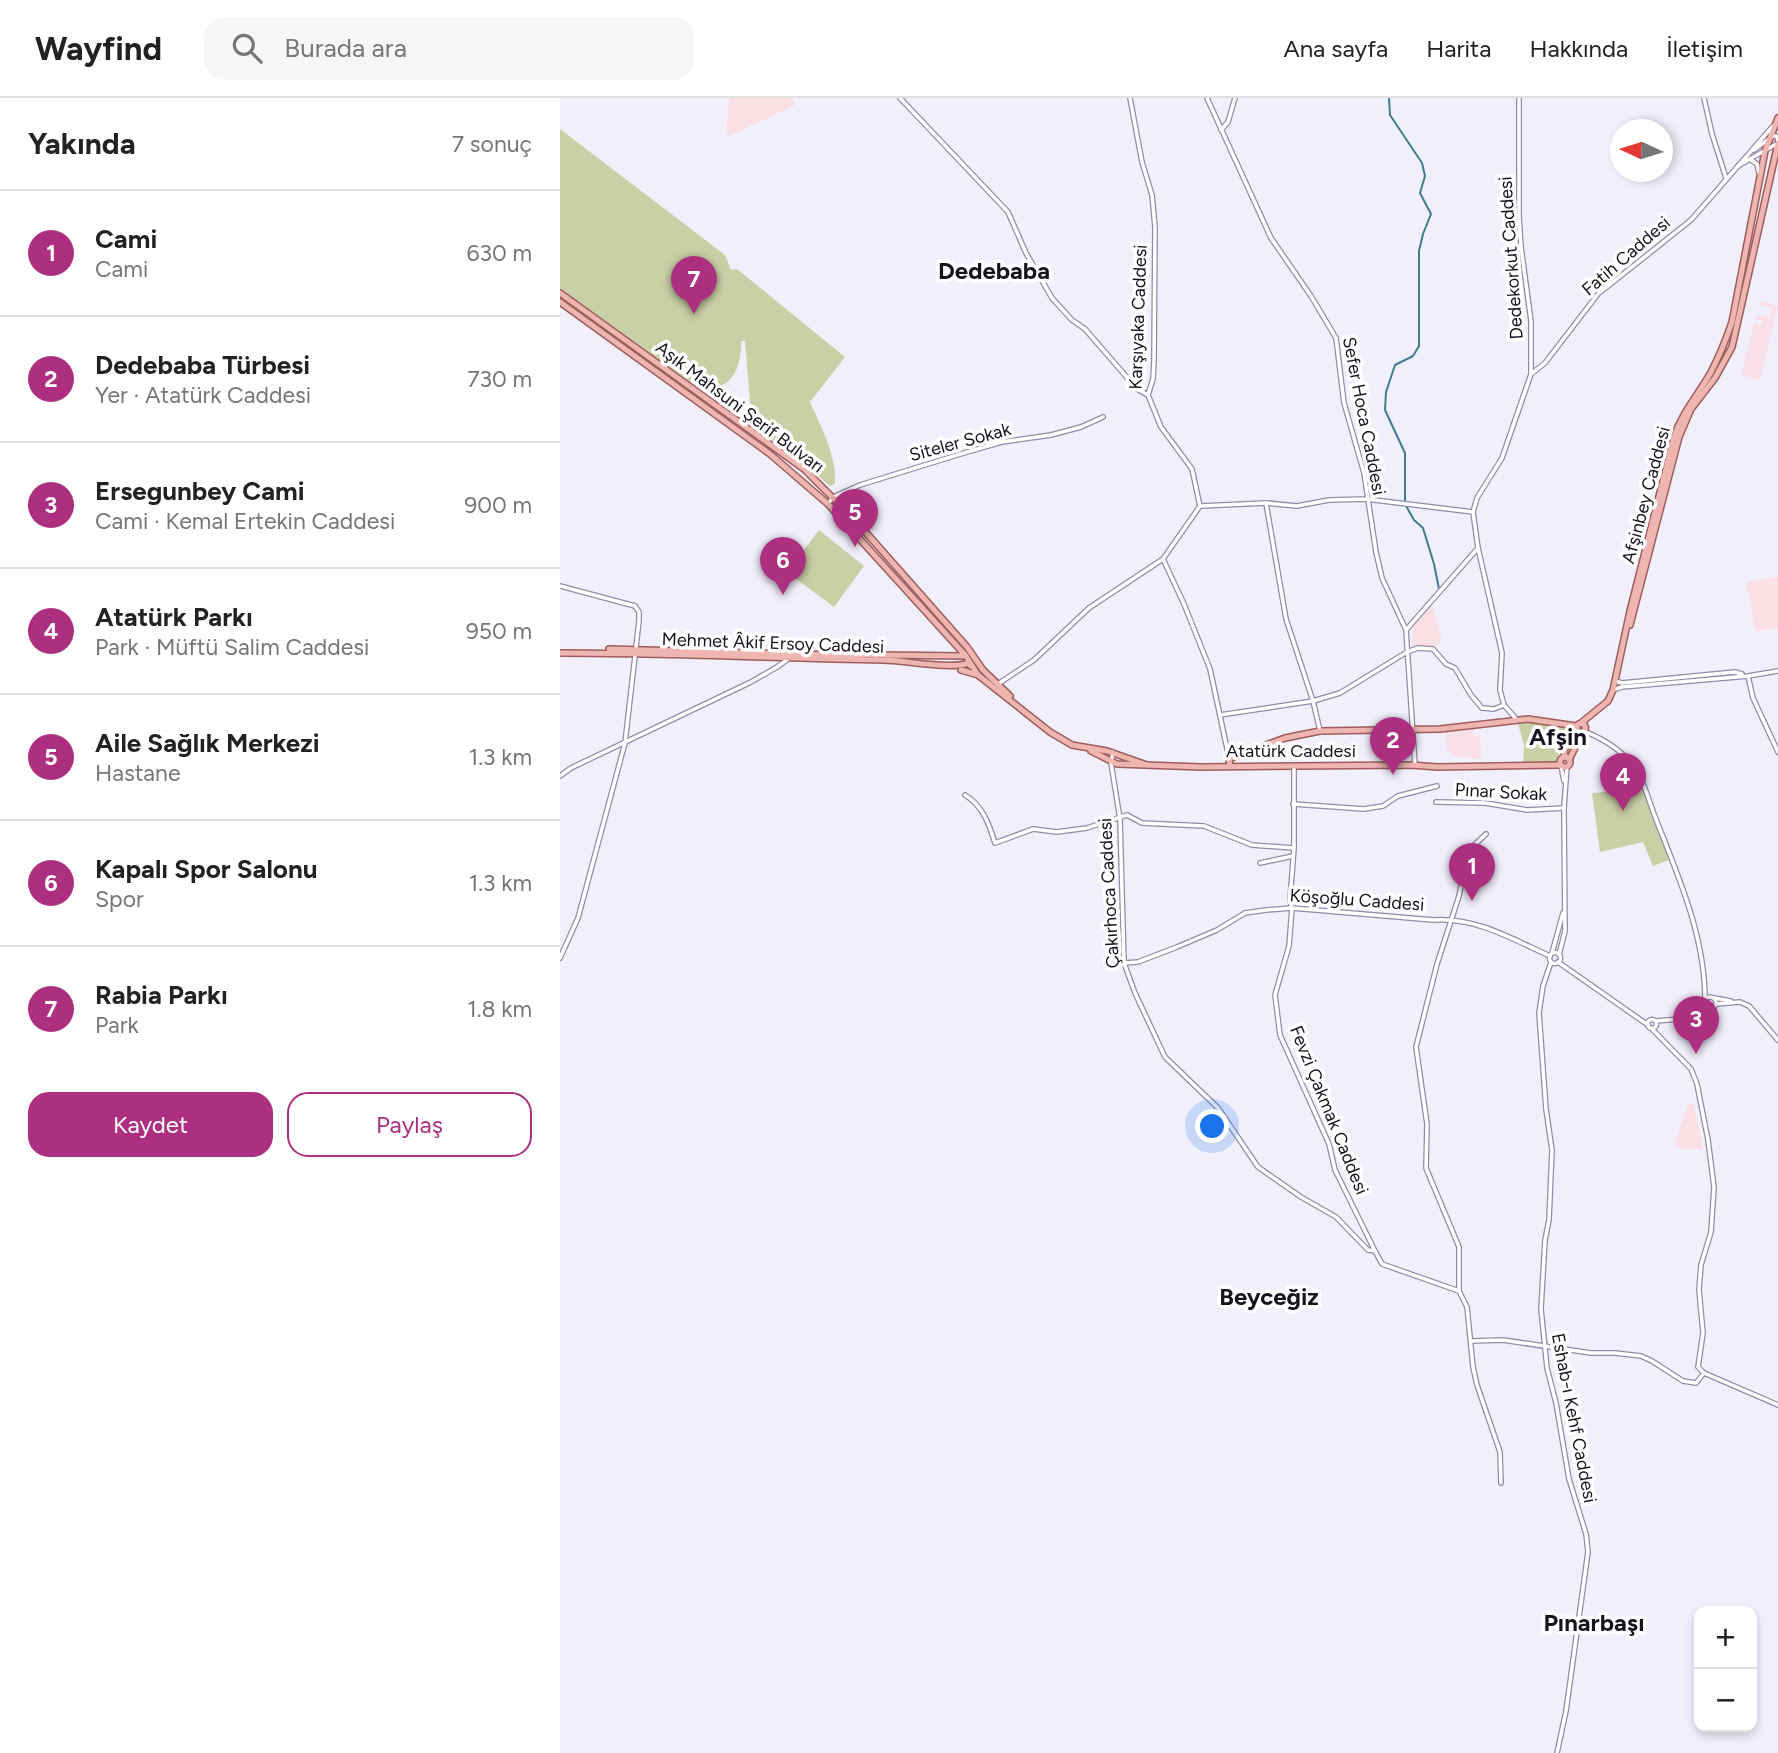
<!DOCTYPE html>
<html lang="tr">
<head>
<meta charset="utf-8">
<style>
  :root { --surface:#fff; --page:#f6f6f6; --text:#222; --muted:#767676; --line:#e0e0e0; --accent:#ac2f80 }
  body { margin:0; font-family:Figtree,sans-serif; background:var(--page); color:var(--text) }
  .controls { position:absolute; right:21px; bottom:21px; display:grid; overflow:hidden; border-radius:14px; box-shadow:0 4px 10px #0003 }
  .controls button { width:63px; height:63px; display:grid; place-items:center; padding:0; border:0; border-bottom:2px solid var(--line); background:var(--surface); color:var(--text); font:35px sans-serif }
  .compass { position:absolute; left:1050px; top:21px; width:63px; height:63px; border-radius:50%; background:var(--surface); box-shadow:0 4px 10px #0003; rotate:274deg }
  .you { position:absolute; left:653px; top:1029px; width:24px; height:24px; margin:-18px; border:5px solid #fff; border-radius:50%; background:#1a73e8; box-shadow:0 0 0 10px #1a73e833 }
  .badge { display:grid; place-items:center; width:46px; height:46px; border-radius:50%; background:var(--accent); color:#fff; font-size:23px; font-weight:700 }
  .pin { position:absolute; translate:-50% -58px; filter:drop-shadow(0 2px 4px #0008) }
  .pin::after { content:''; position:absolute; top:37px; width:24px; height:21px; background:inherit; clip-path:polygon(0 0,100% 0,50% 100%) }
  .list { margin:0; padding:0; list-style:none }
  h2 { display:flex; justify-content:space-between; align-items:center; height:91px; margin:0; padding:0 28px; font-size:30px }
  h2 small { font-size:23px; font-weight:400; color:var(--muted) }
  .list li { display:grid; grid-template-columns:46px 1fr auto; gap:21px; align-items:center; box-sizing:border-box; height:126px; padding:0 28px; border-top:2px solid var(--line) }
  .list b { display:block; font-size:26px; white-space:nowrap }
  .list p { margin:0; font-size:23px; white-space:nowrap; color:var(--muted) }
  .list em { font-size:23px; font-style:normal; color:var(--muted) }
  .actions { display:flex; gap:14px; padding:21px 28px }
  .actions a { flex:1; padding:16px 0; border:2px solid var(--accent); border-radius:21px; text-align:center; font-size:24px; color:var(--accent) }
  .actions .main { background:var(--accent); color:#fff }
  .icon { flex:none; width:38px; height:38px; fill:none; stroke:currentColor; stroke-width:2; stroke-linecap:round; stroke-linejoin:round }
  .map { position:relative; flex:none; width:1218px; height:1655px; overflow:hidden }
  header { display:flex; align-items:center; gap:42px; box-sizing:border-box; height:98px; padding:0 35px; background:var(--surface); border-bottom:2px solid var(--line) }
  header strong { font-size:33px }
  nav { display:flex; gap:38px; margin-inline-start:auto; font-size:24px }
  .search { width:490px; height:63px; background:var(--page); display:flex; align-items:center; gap:18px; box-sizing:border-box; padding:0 24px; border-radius:21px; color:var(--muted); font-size:26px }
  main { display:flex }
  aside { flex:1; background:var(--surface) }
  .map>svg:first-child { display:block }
  .commercial { fill:#f9dfe7 }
  .education { fill:#fadfe4 }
  .green { fill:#c9d0a5 }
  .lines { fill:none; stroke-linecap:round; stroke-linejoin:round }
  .stream { stroke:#3f7d8d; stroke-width:2 }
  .minor-casing { stroke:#938aa9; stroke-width:6 }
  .major-casing { stroke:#9d5e5c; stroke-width:8 }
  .minor { stroke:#fff; stroke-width:3.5 }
  .major { stroke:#efb6b1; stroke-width:5 }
  .labels { text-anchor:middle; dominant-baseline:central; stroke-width:7; stroke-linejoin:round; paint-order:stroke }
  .street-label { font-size:18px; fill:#16131e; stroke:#fff }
  .district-label { font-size:24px; font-weight:bold; fill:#16131e; stroke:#fff }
</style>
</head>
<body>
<header>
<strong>Wayfind</strong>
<div class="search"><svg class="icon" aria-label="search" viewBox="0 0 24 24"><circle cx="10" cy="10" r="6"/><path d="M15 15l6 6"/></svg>Burada ara</div>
<nav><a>Ana sayfa</a><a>Harita</a><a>Hakkında</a><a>İletişim</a></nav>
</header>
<main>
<aside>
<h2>Yakında<small>7 sonuç</small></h2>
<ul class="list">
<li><span class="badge">1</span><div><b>Cami</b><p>Cami</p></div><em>630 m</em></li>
<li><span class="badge">2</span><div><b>Dedebaba Türbesi</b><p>Yer · Atatürk Caddesi</p></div><em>730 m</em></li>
<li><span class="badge">3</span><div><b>Ersegunbey Cami</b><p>Cami · Kemal Ertekin Caddesi</p></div><em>900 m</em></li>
<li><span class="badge">4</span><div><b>Atatürk Parkı</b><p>Park · Müftü Salim Caddesi</p></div><em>950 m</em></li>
<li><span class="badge">5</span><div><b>Aile Sağlık Merkezi</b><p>Hastane</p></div><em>1.3 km</em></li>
<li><span class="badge">6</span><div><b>Kapalı Spor Salonu</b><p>Spor</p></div><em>1.3 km</em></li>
<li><span class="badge">7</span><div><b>Rabia Parkı</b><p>Park</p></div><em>1.8 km</em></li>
</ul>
<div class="actions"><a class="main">Kaydet</a><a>Paylaş</a></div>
</aside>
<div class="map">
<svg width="1218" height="1655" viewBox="0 0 1218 1655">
  <rect width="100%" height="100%" fill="#f2effc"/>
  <!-- commercial -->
  <g class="commercial">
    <path d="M1201 203 1218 208 1200 282 1181 277 1194 226 1202 227 1203 223 1196 221 1197 216 1210 219 1212 210 1200 207Z"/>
    <path d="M911 628 914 632 912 634 915 638H920L921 661 896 659 886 652V633L891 630Z"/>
  </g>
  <!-- education -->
  <g class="education">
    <path d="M169 0H233L235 7 170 38 166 36Z"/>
    <path d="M1218 479V530L1196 533 1186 484Z"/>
    <path d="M872 507 882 543 873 551H852L853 529Z"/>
    <path d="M1128 1005 1134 1006 1143 1051H1120L1115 1045Z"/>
  </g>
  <!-- green -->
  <g class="green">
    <path d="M0 31 165 157 171 172 177 171 285 259 250 304C261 329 277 358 275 386L270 388 237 360 192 328 185 243H181C182 260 176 288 154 289 146 289 138 286 131 285L0 190Z"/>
    <path d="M259 432 304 468 274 509 227 474Z"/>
    <path d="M957 622 1016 628V631L1005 650 998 658V664L963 666 964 647Z"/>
    <path d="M1074 667 1111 761 1093 768 1083 744 1040 754 1032 695 1057 693 1056 668Z"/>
  </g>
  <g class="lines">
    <!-- stream -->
    <path class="stream" d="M829 0 830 17 862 65 865 78 860 95 871 116 863 136 859 153V248L853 258 835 267 826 294 825 312 845 355V406L854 422 863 430 874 466 879 491"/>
    <!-- minor casing -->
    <g class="minor-casing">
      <g id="minor">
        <path d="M340 0 448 114 466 155 492 200 512 222 525 231 577 291 588 297"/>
        <path d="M647 0 711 140 751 198 776 240 784 305 804 375 816 454 822 480 846 532 855 667"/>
        <path d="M959 0V118L961 149 971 223V276"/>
        <path d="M1144 0 1152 36 1166 80"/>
        <path d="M661 32 668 24 675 0"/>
        <path d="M1194 52 1213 38H1217L1218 44"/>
        <path d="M1190 61 1218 45"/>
        <path d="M1178 68 1190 61 1197 66 1199 75"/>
        <path d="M706 405 726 521 753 603 760 633"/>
        <path d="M268 406 273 399 300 387 407 354 442 344 491 337 521 329 543 319"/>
        <path d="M641 408 706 405 737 408 769 402 806 401 913 414"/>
        <path d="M603 461 624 506 650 571 669 660"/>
        <path d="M0 488 75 508 79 514V523L65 645 18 820 0 860"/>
        <path d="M846 532 918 450"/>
        <path d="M1188 578 1193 600 1218 654"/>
        <path d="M1055 583 1062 585 1175 574 1182 576"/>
        <path d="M438 586 474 562 529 510 603 461 640 408 632 371 601 329 588 297 593 281 594 262 595 129 592 97 582 64 570 0"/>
        <path d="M1053 592 1062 589 1188 578 1218 573"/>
        <path d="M660 617 753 603 780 595 847 554 858 550 873 551 886 566 895 570 911 597 922 610 934 611 944 607"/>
        <path d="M957 622 944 607 940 592 942 555 918 450 913 414 917 400 942 360 971 276 985 265 1038 196 1131 122 1213 28"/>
        <path d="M1024 633C1041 640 1061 652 1073 667 1082 677 1089 703 1094 716 1117 776 1145 836 1145 902"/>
        <path d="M553 654 551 665 560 721 564 865 575 895 605 959 658 1010 698 1069 741 1099 776 1119 808 1152 815 1153 822 1166 899 1193"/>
        <path d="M734 668V750L730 802 732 810 729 848 715 897 720 937 769 1046 775 1072 815 1153"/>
        <path d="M1001 668 1004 683"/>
        <path d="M0 678 11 670 191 584 217 569 228 561"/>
        <path d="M405 697C423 708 429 726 435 745L473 731 497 734 527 730 567 717 582 725 644 728 692 747 734 750"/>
        <path d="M876 704 925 705 967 712 1004 710"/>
        <path d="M733 706 804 711 823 708 838 698 877 688"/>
        <path d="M926 736 908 753 899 798 877 866 856 949 867 1026 866 1070 899 1149V1193L907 1209 913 1269 917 1287 940 1354 941 1385"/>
        <path d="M700 765 733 758"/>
        <circle cx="995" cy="860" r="5.5"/>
        <path d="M992 855 1003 815"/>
        <path d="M999 857 1005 833 1004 710 1007 668"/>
        <path d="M991 864 983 888 979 915 986 1011 992 1052 989 1122 985 1142 981 1211 987 1270 996 1305 1009 1381 1026 1436 1028 1454 1006 1613 997 1655"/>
        <path d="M998 864 1088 927"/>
        <path d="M564 865 578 864 617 849 657 832 685 815 706 812 732 810 873 822C916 819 952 841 990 858"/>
        <circle cx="1150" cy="905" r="6"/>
        <path d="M1154 900 1171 903"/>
        <path d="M1156 906 1180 904 1189 908 1218 942"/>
        <circle cx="1092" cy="926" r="4.5"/>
        <path d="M1096 923 1120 921 1148 910"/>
        <path d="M1091 930 1131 971 1137 986 1148 1042 1154 1089 1151 1134 1141 1167 1139 1192 1143 1235 1138 1269 1144 1275 1218 1307"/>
        <path d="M912 1243 943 1242 1031 1255H1055L1081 1258 1092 1263 1123 1283 1136 1285 1144 1275"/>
      </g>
    </g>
    <!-- major casing -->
    <g class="major-casing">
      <g id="major">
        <path d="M0 195 244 371 294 421 407 549 423 572 450 598"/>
        <path d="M0 204 210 356 268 406 406 558 418 577 490 634 512 647 547 653 587 667"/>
        <path d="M1070 527 1119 339 1131 311 1155 280 1172 249 1218 45"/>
        <path d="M49 551 231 556 406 558"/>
        <path d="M0 555C108 555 215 560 323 562 343 562 392 572 408 565L411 568"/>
        <path d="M401 572 418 577"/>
        <path d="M1021 625 1048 603 1053 592 1070 513 1114 339C1122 315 1137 298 1150 276 1159 259 1166 242 1172 224L1205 53 1218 20"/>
        <circle cx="1021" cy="630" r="4.5"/>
        <path d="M531 653 557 666 641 669 851 667 877 669 1000 667"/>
        <circle cx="1005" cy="664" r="5"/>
        <path d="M1004 659 1005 650 1017 633"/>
        <path d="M1009 662 1022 635"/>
        <path d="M670 668 669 661 725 640 760 633 880 631 968 621 1016 628"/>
      </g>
    </g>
    <!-- minor -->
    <use href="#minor" class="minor"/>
    <!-- major -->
    <use href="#major" class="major"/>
  </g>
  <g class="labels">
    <!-- street labels -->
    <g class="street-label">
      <text transform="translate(1066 158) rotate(-41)">Fatih Caddesi</text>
      <text transform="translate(951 160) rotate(-94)">Dedekorkut Caddesi</text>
      <text transform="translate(578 219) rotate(-88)">Karşıyaka Caddesi</text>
      <text transform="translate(180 309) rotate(37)">Aşık Mahsuni Şerif Bulvarı</text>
      <text transform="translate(804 318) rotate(79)">Sefer Hoca Caddesi</text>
      <text transform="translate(400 344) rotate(-15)">Siteler Sokak</text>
      <text transform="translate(1086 397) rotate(-75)">Afşinbey Caddesi</text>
      <text transform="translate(213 545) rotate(2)">Mehmet Âkif Ersoy Caddesi</text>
      <text x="731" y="653">Atatürk Caddesi</text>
      <text transform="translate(941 694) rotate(3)">Pınar Sokak</text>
      <text transform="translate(549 795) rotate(-93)">Çakırhoca Caddesi</text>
      <text transform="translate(797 802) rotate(4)">Köşoğlu Caddesi</text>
      <text transform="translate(769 1012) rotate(68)">Fevzi Çakmak Caddesi</text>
      <text transform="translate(1014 1320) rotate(79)">Eshab-ı Kehf Caddesi</text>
    </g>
    <!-- district labels -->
    <g class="district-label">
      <text x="434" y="172">Dedebaba</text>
      <text x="998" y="638">Afşin</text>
      <text x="709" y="1198">Beyceğiz</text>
      <text x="1034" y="1524">Pınarbaşı</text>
    </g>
  </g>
</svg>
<div class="controls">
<button>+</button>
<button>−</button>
</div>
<svg class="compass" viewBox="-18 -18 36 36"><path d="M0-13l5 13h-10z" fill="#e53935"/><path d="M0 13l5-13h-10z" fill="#767676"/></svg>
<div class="you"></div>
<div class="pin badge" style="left:912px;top:803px">1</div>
<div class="pin badge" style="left:833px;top:677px">2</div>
<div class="pin badge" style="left:1136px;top:956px">3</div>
<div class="pin badge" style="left:1063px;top:713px">4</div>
<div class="pin badge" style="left:295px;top:449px">5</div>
<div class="pin badge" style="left:223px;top:497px">6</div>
<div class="pin badge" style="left:134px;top:216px">7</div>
</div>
</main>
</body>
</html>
